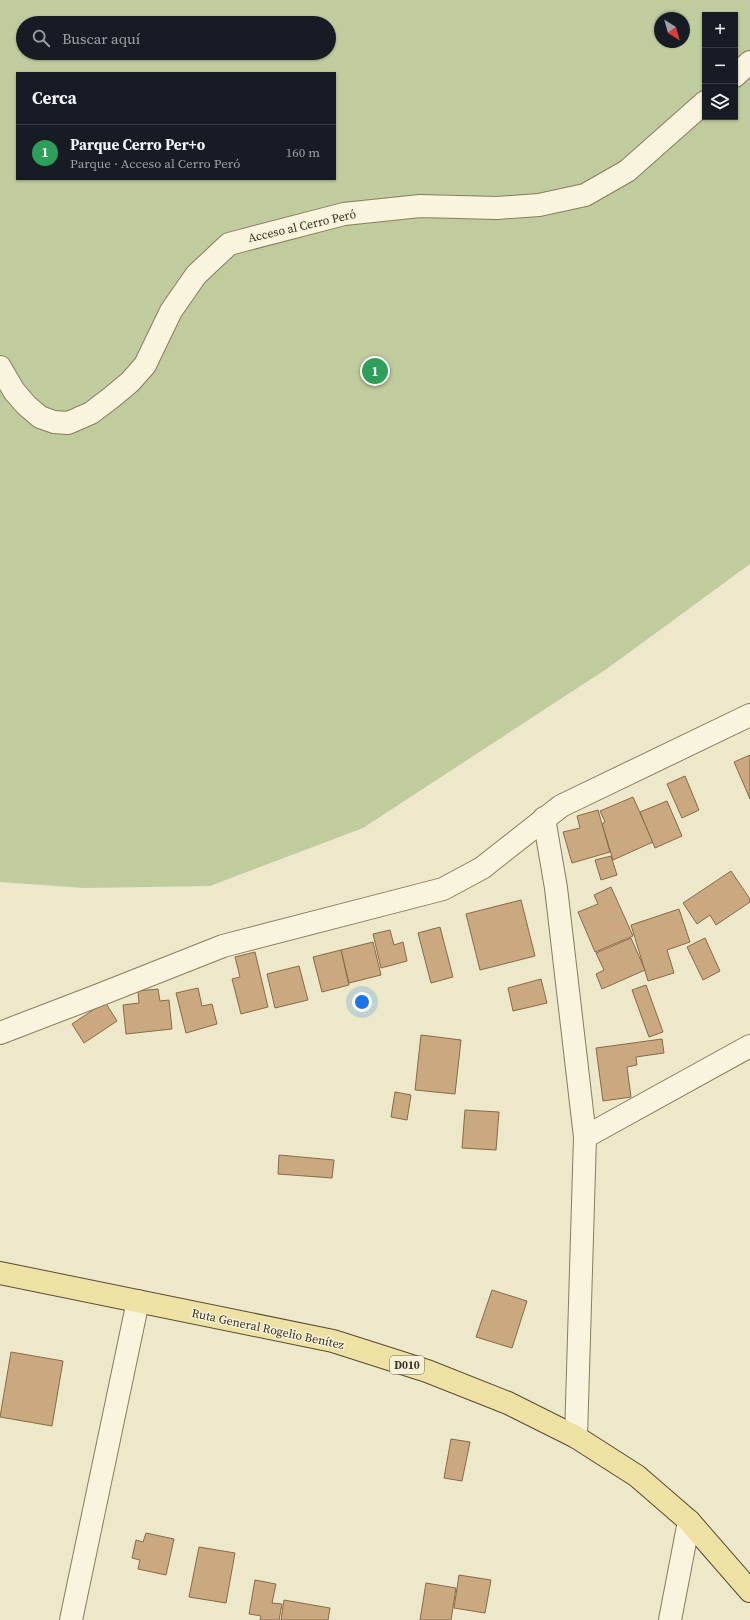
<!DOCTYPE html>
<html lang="es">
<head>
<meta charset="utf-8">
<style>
  :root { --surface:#171b24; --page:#20242c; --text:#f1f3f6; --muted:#9ea1a6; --line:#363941; --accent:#0f766e }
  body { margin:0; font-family:"Source Serif 4",serif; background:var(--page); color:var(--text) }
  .controls { position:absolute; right:12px; top:12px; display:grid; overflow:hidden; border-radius:0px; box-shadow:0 1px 3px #0004 }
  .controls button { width:36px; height:36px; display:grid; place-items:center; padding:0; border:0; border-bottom:1px solid var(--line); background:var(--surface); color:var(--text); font:20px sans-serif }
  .compass { position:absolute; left:654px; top:12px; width:36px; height:36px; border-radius:50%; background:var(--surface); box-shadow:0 1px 3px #0004; rotate:143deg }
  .you { position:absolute; left:362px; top:1002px; width:14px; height:14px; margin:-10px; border:3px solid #fff; border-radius:50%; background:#1a73e8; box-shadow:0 0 0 6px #1a73e833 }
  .badge { display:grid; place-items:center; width:26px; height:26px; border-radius:50%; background:var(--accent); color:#fff; font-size:13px; font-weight:700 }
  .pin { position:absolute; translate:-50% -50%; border:2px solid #fff; box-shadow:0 1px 4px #0006 }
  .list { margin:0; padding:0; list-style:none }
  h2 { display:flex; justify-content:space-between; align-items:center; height:52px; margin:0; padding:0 16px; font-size:17px }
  h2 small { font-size:13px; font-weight:400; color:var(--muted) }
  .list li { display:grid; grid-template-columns:26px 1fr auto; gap:12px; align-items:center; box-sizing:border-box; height:56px; padding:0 16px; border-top:1px solid var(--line) }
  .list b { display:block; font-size:15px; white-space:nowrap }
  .list p { margin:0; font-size:13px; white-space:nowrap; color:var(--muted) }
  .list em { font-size:13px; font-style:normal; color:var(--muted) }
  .icon { flex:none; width:22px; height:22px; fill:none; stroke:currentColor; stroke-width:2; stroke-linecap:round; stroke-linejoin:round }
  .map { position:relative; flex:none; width:750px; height:1620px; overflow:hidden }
  .search { position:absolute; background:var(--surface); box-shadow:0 1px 3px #0004; left:16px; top:16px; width:320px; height:44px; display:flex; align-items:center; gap:10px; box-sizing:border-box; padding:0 14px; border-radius:22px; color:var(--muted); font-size:15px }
  .panel { position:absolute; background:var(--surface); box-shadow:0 1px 3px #0004; left:16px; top:72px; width:320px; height:108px; border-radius:0px }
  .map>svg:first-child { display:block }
  .green { fill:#c0cc9d; fill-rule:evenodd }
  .building { fill:#caa981; stroke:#886945 }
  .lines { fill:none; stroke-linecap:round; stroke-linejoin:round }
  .minor-casing { stroke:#8a7b5e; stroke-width:24 }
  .primary-casing { stroke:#584932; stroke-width:24 }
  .minor { stroke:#f8f4dd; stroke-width:22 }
  .primary { stroke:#eee1a4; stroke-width:22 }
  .labels { text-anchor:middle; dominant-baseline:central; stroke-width:3; stroke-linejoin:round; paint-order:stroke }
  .shield { fill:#f5f1d9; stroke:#736b58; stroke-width:1 }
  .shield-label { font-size:11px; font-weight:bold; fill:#3b3121 }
  .street-label { font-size:12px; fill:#3b3121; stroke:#f5f1d9 }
</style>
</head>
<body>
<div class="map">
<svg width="750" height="1620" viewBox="0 0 750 1620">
  <rect width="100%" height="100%" fill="#ede8ca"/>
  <!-- green -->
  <path class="green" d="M0 0H750V564L608 668 363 828 210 886 84 888 0 882ZM705 15H735V117H705ZM660 18H684V42H660ZM23 23H329V53H23ZM17 73H335V179H17Z"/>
  <!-- building -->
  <g class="building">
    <path d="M750 755V799L734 762Z"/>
    <path d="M685 776 699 810 682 818 667 784Z"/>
    <path d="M633 797 653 842 613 860 602 824 605 822 600 811Z"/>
    <path d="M667 801 682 836 655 848 640 812Z"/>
    <path d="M598 810 610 852 572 863 563 832 580 828 577 816Z"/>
    <path d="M611 856 617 875 601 880 595 860Z"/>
    <path d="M731 871 750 899V902L716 925 710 915 697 924 683 903Z"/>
    <path d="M611 887 633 936 595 952 578 912 598 904 594 895Z"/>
    <path d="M521 900 535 956 480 970 466 914Z"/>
    <path d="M679 909 690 942 667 950 674 973 648 981 631 925Z"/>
    <path d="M440 927 453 977 431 983 418 933Z"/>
    <path d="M390 930 394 945 403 942 407 961 381 968 373 934Z"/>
    <path d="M631 938 645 970 602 989 596 974 604 970 596 953Z"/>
    <path d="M705 938 720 971 703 980 687 947Z"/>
    <path d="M373 942 381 975 349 983 341 950Z"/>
    <path d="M341 950 349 985 322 992 313 957Z"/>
    <path d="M255 952 268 1007 241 1014 232 979 240 977 235 957Z"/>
    <path d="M299 966 308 1000 275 1008 267 974Z"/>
    <path d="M541 979 547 1003 513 1011 508 988Z"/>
    <path d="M646 985 663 1032 649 1037 632 990Z"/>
    <path d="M198 988 202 1006 212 1004 217 1024 186 1033 176 993Z"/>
    <path d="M158 989 160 1001 169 1000 172 1029 126 1034 123 1005 139 1003 138 991Z"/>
    <path d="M105 1002 117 1021 84 1043 72 1024Z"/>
    <path d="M421 1035 461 1040 455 1094 415 1090Z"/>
    <path d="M662 1039 664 1053 636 1057 637 1065 627 1067 631 1097 603 1101 596 1048Z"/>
    <path d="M395 1092 411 1095 407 1120 391 1117Z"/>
    <path d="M465 1110 499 1112 496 1150 462 1148Z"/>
    <path d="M279 1155 334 1160 332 1178 278 1174Z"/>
    <path d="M492 1290 527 1301 512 1348 476 1337Z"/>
    <path d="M11 1352 63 1361 52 1426 0 1417Z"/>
    <path d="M451 1439 470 1442 462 1481 444 1478Z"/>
    <path d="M146 1533 174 1539 166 1575 138 1569 140 1560 132 1558 136 1540 143 1542Z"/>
    <path d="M199 1547 235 1553 226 1603 189 1597Z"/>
    <path d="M459 1575 491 1580 485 1613 454 1608Z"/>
    <path d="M255 1580 276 1584 272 1603 282 1604 279 1620H260L261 1616 249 1614Z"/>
    <path d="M426 1583 456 1588 451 1620H420Z"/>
    <path d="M284 1600 330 1608 328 1620H281Z"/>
  </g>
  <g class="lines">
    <!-- minor casing -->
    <g class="minor-casing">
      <g id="minor">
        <path d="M735 76 750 62"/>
        <path d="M0 367 14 391 26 405 40 417 54 422 68 423 91 413 112 397 130 382 145 365 171 311 196 275 229 244 344 214 420 206 497 208 539 205 585 195 627 171 705 102"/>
        <path d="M544 818 556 888 585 1137 576 1437"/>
        <path d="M0 1033 99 995 223 946 443 889 482 868 561 806 750 715"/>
        <path d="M585 1137 750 1046"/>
        <path d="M71 1620 138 1301"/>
        <path d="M670 1620 689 1521"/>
      </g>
    </g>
    <!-- primary casing -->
    <g class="primary-casing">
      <path id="primary" d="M0 1273 333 1341 427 1371 508 1403 576 1437 637 1476 689 1521 750 1591"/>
    </g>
    <!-- minor -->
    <use href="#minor" class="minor"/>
    <!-- primary -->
    <use href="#primary" class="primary"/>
  </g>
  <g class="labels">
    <!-- shield labels -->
    <rect class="shield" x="390" y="1356" width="34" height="18" rx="3"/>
    <g class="shield-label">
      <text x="407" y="1365">D010</text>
    </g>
    <!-- street labels -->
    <g class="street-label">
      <text transform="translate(302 226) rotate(-13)">Acceso al Cerro Peró</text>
      <text transform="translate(268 1329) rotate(12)">Ruta General Rogelio Benítez</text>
    </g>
  </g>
</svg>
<div class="controls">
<button>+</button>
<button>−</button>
<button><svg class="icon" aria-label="layers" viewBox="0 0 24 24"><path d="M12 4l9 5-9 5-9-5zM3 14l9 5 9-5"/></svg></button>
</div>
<svg class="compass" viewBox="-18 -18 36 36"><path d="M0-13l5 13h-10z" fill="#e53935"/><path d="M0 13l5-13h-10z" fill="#9ea1a6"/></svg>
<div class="you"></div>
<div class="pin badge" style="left:375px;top:371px;background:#2e9e5b">1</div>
<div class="search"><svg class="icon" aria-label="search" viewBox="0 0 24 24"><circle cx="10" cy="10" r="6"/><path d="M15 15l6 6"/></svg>Buscar aquí</div>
<section class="panel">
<h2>Cerca<small></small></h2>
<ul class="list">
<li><span class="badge" style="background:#2e9e5b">1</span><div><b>Parque Cerro Per+o</b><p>Parque · Acceso al Cerro Peró</p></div><em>160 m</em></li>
</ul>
</section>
</div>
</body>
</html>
